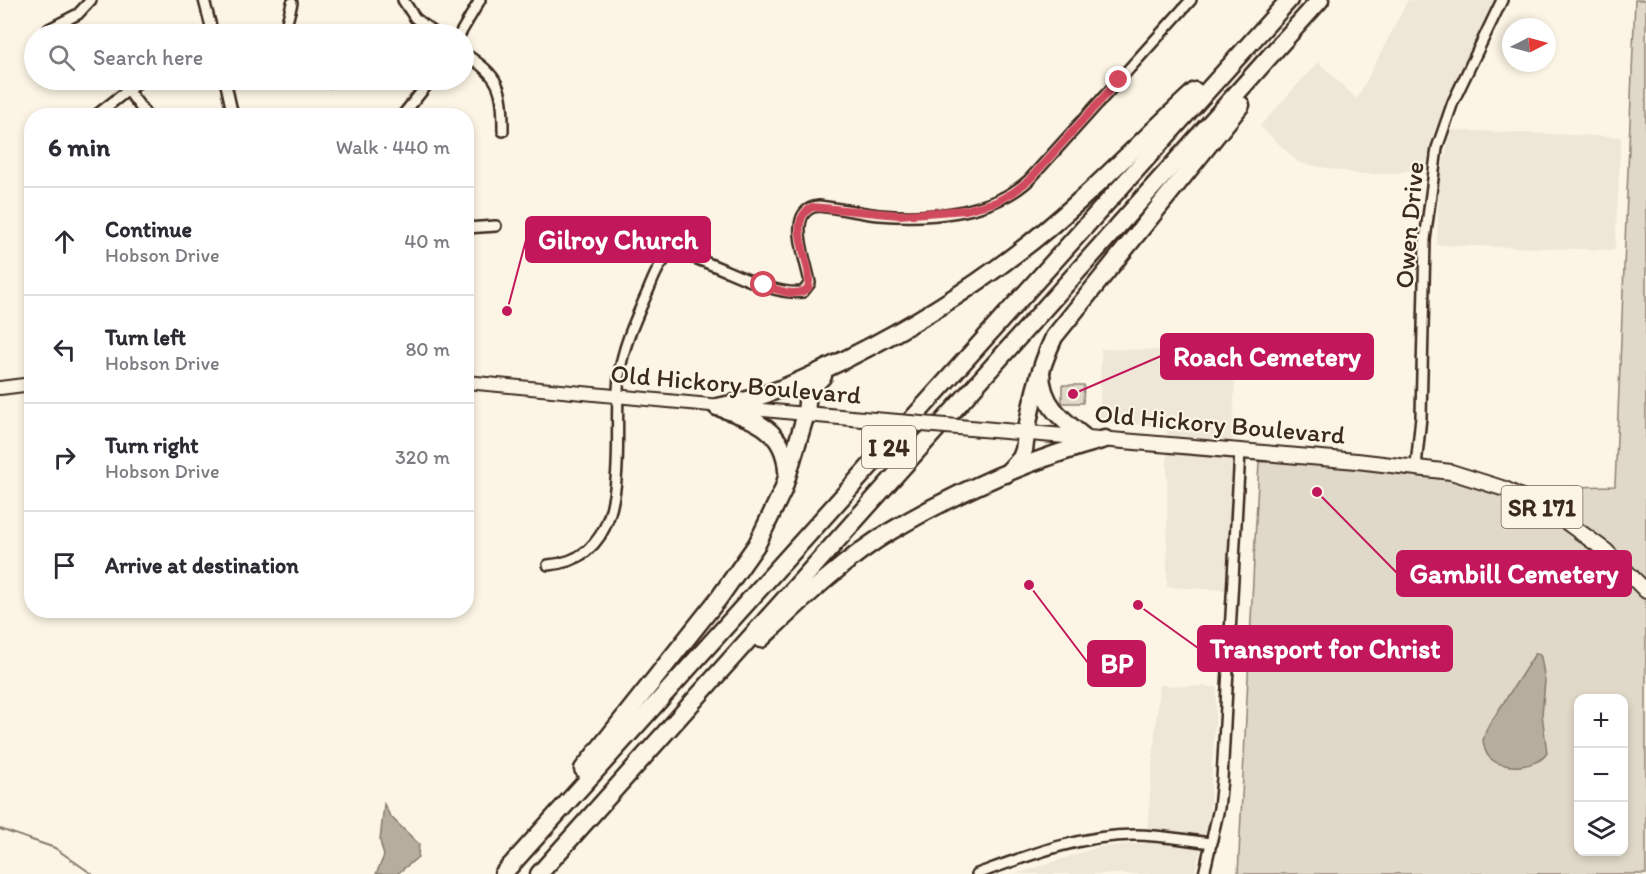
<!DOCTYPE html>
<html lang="en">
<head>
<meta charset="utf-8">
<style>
  :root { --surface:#fff; --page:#f2f2f3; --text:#2b2b33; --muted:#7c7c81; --line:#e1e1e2 }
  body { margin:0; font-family:Itim,sans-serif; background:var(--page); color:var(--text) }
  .controls { position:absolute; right:18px; bottom:18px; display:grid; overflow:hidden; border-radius:12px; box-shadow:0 3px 9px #0003 }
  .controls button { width:54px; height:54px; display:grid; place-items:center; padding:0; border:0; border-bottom:2px solid var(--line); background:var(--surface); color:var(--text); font:30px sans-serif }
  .compass { position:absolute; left:1502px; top:18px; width:54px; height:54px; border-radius:50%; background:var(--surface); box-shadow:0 3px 9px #0003; rotate:84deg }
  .stop { position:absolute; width:18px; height:18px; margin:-14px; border:4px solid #d1495b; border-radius:50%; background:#fff }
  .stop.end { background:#d1495b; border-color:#fff; box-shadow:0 2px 6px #0008 }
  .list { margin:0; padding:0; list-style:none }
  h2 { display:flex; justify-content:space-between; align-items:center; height:78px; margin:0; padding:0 24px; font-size:26px }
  h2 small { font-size:20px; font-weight:400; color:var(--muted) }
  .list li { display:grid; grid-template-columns:39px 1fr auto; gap:18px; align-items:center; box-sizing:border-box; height:108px; padding:0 24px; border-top:2px solid var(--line) }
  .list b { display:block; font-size:22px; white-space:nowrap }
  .list p { margin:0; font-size:20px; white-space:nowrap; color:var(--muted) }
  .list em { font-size:20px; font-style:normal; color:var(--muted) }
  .icon { flex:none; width:33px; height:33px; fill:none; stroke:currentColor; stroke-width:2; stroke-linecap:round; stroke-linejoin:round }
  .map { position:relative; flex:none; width:1646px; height:874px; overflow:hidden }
  .search { position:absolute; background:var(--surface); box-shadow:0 3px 9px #0003; left:24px; top:24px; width:450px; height:66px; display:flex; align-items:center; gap:15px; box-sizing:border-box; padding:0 21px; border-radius:33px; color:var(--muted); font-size:22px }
  .panel { position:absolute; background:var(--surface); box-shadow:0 3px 9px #0003; left:24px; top:108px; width:450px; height:510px; border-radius:24px }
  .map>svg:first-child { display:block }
  .built { fill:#eee6d6 }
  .green { fill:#e0d8c8; stroke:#8e8173; stroke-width:1.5; fill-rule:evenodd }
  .water { fill:#b7ad9e; stroke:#85796b; stroke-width:1.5 }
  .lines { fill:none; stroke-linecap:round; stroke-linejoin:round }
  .stream { stroke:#85796b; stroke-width:2 }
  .minor-casing { stroke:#3b2a1e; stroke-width:14 }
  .secondary-casing { stroke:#3b2a1e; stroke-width:16 }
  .primary-casing { stroke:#3b2a1e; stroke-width:18 }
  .motorway-casing { stroke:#3b2a1e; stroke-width:21 }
  .minor { stroke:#fcf5e5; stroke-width:9 }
  .secondary { stroke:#fcf5e5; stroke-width:12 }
  .primary { stroke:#fcf5e5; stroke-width:14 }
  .motorway { stroke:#fcf5e5; stroke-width:16 }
  .primary-bridge-casing { stroke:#3b2a1e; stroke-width:18; stroke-linecap:butt }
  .primary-bridge { stroke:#fcf5e5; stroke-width:14 }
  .route { stroke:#d1495b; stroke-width:8 }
  .labels { text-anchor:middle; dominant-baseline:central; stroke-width:4.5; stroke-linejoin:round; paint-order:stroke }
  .shield { fill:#fcf5e5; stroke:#75675a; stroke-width:1.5 }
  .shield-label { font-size:24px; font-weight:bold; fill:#3b2a1e }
  .street-label { font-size:26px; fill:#3b2a1e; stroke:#fcf5e5 }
  .leader { fill:none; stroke:#c2185b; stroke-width:2 }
  .callout-dot { fill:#c2185b; stroke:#fcf5e5; stroke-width:2 }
  .callout { fill:#c2185b; stroke:#c2185b; stroke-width:2 }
  .callout-label { font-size:27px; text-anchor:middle; font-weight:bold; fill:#fff }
</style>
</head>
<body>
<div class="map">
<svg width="1646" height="874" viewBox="0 0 1646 874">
  <rect width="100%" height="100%" fill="#fcf5e5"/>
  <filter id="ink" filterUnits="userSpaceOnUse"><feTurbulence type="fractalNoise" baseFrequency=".0167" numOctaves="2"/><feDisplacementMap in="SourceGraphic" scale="12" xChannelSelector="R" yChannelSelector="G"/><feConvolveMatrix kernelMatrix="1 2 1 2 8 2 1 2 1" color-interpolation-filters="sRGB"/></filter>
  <g filter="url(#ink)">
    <!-- built -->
    <g class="built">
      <path d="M1408 0H1496L1457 78 1433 135 1426 167 1392 174H1359L1299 163 1260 126 1318 62 1357 99Z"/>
      <path d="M1451 130 1621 137 1615 250 1437 245 1439 183Z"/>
      <path d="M1164 345 1236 350 1227 590 1167 587V427L1100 421 1101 349 1163 350Z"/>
      <path d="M1159 685 1217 687 1209 821 1194 874H1016L1099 847 1146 843Z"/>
    </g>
    <!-- green -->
    <g class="green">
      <path d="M1635 0H1646V874H1238L1259 462 1274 461 1445 475 1509 496 1571 487 1615 486ZM1578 698H1624V852H1578Z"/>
      <path d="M1062 385H1084L1083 403H1062Z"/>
    </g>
    <!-- water -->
    <g class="water">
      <path d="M1535 654H1539L1541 657 1545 681 1542 714 1547 753C1538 768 1503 771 1490 758 1485 753 1484 747 1483 740L1487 728Z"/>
      <path d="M384 804 390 816 419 844 418 857 397 874H376L384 856 380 841Z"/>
    </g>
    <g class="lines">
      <!-- stream -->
      <path class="stream" d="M0 829 55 848 92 874"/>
      <!-- minor casing -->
      <g class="minor-casing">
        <g id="minor">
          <path d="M204 0 213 34"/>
          <path d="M403 0 415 18 436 34"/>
          <path d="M49 29 78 14 91 0"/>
          <path d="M284 34 292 3"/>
          <path d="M460 34 480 0"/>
          <path d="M464 53C500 77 503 87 503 131"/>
          <path d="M225 80 233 116"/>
          <path d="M325 80 328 82"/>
          <path d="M127 89 147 116"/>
          <path d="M95 116 141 80"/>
          <path d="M402 116 431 80"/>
          <path d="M466 228 496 226"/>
          <path d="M1416 466 1421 417 1425 240 1437 148 1453 102 1502 0"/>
          <path d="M548 565C638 558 612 439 619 377 622 348 636 318 648 291 653 280 660 258 673 254 678 253 686 256 691 257 724 267 771 296 803 292L810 283C807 262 784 209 819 206 839 208 859 213 879 215 928 219 991 215 1029 180L1191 0"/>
          <path d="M977 874C1027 856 1080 835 1134 835 1160 835 1186 840 1212 843"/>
          <path d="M1204 874 1219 808 1222 779 1240 451"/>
        </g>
      </g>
      <!-- secondary casing -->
      <g class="secondary-casing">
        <g id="secondary">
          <path d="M466 382 806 414"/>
          <path d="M0 388 32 384"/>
        </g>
      </g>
      <!-- primary casing -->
      <g class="primary-casing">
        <g id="primary">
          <path d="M806 414 874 420"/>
          <path d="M982 429 1357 461 1451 472 1505 489 1554 513 1606 551 1646 591"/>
        </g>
      </g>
      <!-- motorway casing -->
      <g class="motorway-casing">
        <g id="motorway">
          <path d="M1041 372C1041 403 1060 418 1083 436"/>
          <path d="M717 407C770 397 800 381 848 358 908 328 964 294 1017 253 1080 206 1137 144 1195 91"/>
          <path d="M718 407C752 419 785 428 787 471"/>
          <path d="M1006 474 1021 458 1024 450C1029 410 1037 374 1054 337L1241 105"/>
          <path d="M761 639C801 601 844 559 891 531 957 492 1031 459 1105 439"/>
          <path d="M583 769 719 598 757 544 783 490 806 414 808 391 823 376"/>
          <path d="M503 874 1289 0"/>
          <path d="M539 874 1320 0"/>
        </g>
      </g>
      <!-- minor -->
      <use href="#minor" class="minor"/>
      <!-- secondary -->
      <use href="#secondary" class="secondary"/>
      <!-- primary -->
      <use href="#primary" class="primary"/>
      <!-- motorway -->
      <use href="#motorway" class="motorway"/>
      <!-- primary-bridge casing -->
      <g class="primary-bridge-casing">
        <path id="primary-bridge" d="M874 420 982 429"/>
      </g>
      <!-- primary-bridge -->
      <use href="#primary-bridge" class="primary-bridge"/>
    </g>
  </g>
  <g class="lines" filter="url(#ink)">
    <!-- route -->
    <path class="route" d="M764 285C776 289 797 299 808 288 815 265 783 223 812 207L899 215 966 210 996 202 1014 192 1029 180 1119 80"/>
  </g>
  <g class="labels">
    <!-- shield labels -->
    <g class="shield">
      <rect x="862" y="426" width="54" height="42" rx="4.5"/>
      <rect x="1501.5" y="486" width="81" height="42" rx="4.5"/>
    </g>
    <g class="shield-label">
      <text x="889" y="447">I 24</text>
      <text x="1542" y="507">SR 171</text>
    </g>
    <!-- street labels -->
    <g class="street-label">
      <text transform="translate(1409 225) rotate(-85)">Owen Drive</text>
      <text transform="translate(736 384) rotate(5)">Old Hickory Boulevard</text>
      <text transform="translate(1220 424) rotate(5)">Old Hickory Boulevard</text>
    </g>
  </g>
  <!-- callouts -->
  <path class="leader" d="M507 311L526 240M1073 394L1161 356M1317 492L1397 573M1138 605L1198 648M1029 585L1088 663"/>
  <g class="callout-dot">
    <circle cx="507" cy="311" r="6"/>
    <circle cx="1073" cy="394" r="6"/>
    <circle cx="1317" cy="492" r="6"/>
    <circle cx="1138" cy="605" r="6"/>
    <circle cx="1029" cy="585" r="6"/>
  </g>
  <g class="callout">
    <rect x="526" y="217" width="184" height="45" rx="6"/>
    <rect x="1161" y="334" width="212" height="45" rx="6"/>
    <rect x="1397" y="551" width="234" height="45" rx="6"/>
    <rect x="1198" y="626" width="254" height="45" rx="6"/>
    <rect x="1088" y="641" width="57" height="45" rx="6"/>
  </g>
  <g class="callout-label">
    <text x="618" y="249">Gilroy Church</text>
    <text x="1267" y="366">Roach Cemetery</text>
    <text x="1514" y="583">Gambill Cemetery</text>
    <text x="1325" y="658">Transport for Christ</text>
    <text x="1117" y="673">BP</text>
  </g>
</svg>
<div class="controls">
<button>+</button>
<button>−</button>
<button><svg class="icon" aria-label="layers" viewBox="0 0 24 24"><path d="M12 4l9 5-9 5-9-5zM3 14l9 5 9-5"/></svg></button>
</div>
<svg class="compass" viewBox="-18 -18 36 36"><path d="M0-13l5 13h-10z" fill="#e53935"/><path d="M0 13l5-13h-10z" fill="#7c7c81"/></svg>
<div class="stop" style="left:764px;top:285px"></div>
<div class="stop end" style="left:1119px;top:80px"></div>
<div class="search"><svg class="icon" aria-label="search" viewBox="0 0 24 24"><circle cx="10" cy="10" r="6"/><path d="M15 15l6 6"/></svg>Search here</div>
<section class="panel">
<h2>6 min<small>Walk · 440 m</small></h2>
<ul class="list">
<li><svg class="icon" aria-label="ahead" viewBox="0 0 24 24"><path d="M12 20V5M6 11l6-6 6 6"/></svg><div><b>Continue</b><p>Hobson Drive</p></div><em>40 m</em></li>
<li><svg class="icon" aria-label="left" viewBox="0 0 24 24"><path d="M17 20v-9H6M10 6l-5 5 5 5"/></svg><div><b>Turn left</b><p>Hobson Drive</p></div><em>80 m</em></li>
<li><svg class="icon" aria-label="right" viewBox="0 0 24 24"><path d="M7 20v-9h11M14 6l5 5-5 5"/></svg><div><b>Turn right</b><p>Hobson Drive</p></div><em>320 m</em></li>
<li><svg class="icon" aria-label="arrive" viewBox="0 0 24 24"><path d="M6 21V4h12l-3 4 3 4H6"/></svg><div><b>Arrive at destination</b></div></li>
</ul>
</section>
</div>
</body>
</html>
